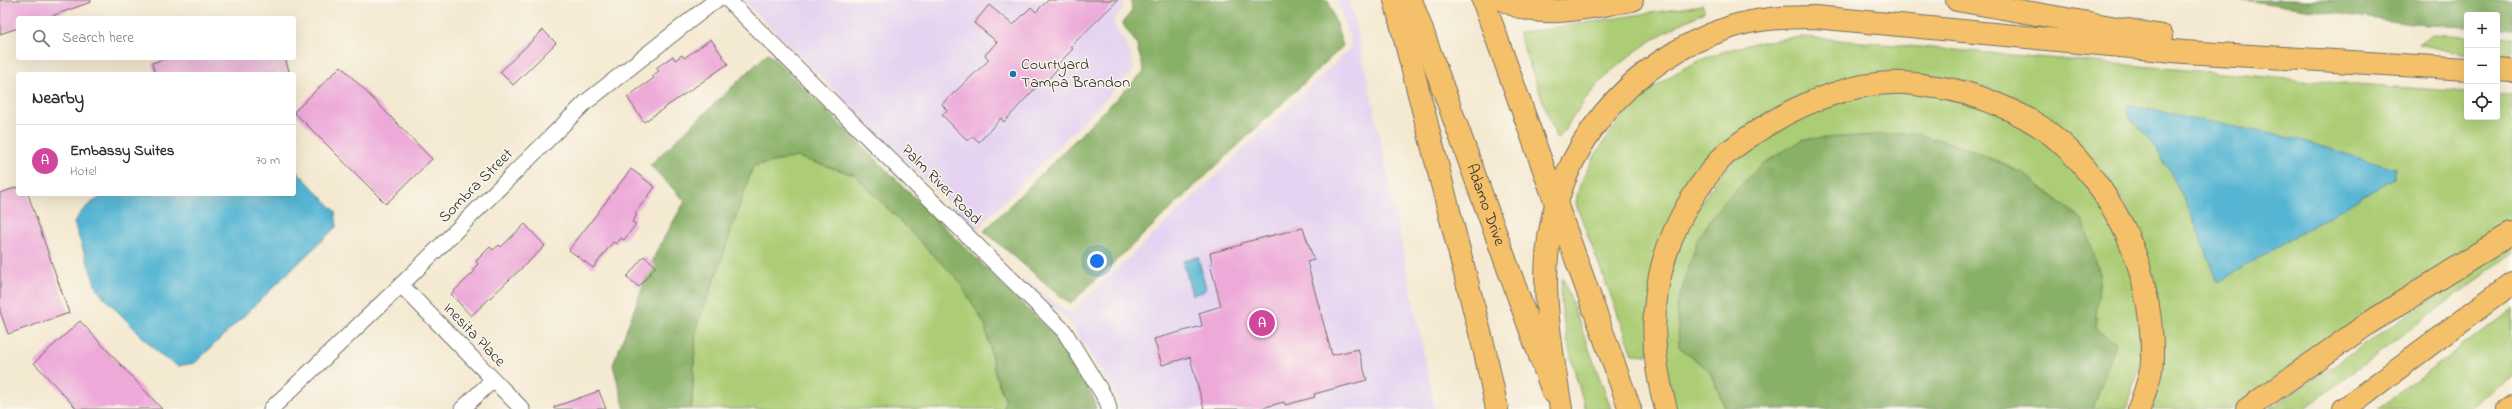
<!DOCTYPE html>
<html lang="en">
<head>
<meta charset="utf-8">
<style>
  :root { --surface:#fff; --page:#f2f2f3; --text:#2b2b33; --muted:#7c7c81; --line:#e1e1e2; --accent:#1a73e8 }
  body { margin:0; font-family:"Indie Flower",sans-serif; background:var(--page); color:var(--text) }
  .controls { position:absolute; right:12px; top:12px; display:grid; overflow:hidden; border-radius:4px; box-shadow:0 4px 16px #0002 }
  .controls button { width:36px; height:36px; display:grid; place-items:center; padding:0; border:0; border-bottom:1px solid var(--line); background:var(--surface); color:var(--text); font:20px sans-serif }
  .you { position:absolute; left:1097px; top:261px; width:14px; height:14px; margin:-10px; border:3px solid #fff; border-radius:50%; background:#1a73e8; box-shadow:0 0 0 6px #1a73e833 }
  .badge { display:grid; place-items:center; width:26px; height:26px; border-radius:50%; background:var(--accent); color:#fff; font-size:13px; font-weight:700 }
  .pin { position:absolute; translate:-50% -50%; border:2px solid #fff; box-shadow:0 1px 4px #0006 }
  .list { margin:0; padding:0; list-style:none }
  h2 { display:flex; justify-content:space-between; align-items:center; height:52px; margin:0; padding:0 16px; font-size:17px }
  h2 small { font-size:13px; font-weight:400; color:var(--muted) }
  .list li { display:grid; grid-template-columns:26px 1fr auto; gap:12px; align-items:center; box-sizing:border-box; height:72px; padding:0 16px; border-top:1px solid var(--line) }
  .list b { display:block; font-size:15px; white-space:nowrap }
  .list p { margin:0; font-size:13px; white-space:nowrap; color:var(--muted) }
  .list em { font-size:13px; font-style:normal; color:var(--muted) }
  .icon { flex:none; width:22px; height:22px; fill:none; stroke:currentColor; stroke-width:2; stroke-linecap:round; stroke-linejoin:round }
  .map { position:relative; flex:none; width:2512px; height:409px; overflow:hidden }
  .search { position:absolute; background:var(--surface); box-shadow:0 4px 16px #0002; left:16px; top:16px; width:280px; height:44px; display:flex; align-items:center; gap:10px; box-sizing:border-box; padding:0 14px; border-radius:4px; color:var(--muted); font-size:15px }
  .panel { position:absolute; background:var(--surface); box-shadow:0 4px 16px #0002; left:16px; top:72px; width:280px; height:124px; border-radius:4px }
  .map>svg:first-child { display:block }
  .built { fill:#e5d3f1 }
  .green { fill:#accd76; stroke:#6c7c50; fill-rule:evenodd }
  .forest { fill:#89b067; stroke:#5a6e49 }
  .water { fill:#55b5d3; stroke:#40707f }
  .building { fill:#edaad9 }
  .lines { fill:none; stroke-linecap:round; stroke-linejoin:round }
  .minor-casing { stroke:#716e65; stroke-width:17 }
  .primary-casing { stroke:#716e65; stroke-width:24 }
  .motorway-casing { stroke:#716e65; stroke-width:24 }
  .minor { stroke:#fff; stroke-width:15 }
  .primary { stroke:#f4c16a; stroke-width:22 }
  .motorway { stroke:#f4c16a; stroke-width:22 }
  .poi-dot { fill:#1f6fb2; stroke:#fbf7ec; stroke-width:1.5 }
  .labels { text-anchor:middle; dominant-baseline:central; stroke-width:3; stroke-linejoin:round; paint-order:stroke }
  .poi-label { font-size:16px; fill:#2b2b2b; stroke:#fbf7ec; text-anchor:start }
  .street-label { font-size:16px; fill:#2b2b2b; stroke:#fbf7ec }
</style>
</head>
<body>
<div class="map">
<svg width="2512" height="409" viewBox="0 0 2512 409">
  <rect width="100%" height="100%" fill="#fbf7ec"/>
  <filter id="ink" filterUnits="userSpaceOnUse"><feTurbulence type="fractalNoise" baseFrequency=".025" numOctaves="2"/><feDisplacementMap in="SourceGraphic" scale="8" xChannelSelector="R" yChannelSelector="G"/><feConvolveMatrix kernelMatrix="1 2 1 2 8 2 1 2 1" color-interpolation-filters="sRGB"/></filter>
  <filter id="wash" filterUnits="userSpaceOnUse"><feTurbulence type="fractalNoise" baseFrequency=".012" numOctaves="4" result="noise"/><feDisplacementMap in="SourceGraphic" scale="16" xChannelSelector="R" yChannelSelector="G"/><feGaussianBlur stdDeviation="0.9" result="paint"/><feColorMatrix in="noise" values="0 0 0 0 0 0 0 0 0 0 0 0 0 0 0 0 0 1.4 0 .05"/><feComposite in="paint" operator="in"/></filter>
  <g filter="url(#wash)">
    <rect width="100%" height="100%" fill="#f4e9d1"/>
    <!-- built -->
    <g class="built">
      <path d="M743 0H1123V9L1114 20V26L1128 48 1135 69 976 230Z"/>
      <path d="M1337 0H1350L1375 112 1435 409H1120L1117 397 1072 325 1018 272 1064 310 1071 312 1075 309 1350 49 1351 42Z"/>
    </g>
    <!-- green -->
    <g class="green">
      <path d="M1702 5 1705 12C1659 33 1617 59 1586 99 1576 112 1568 126 1558 139L1556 137 1518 33Z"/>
      <path d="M2432 34 2467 36V55L2418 44Z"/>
      <path d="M1804 37 2301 80 2467 92V117H2497V94H2512V218L2299 360 2235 409H2147L2155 294 2147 255 2135 223 2120 197 2074 139 2049 120 2023 104 1994 90 1962 81 1930 76 1852 79 1696 175 1648 355 1633 354 1576 204C1577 186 1588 167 1598 151 1645 75 1717 42 1804 37ZM2128 116 2395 169 2394 178 2218 282C2198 230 2170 154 2128 116Z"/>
      <path d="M2497 37 2512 38V61H2497Z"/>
      <path d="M1903 92 1937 95 1999 112 2049 143 2095 189 2135 280 2141 339 2137 373 2126 409H2093L2096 397 2095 329 2100 274 2023 173 1964 147 1913 133 1679 347 1709 370 1726 409H1674L1666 374 1661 309 1679 240 1708 192 1726 168 1754 142 1783 122 1842 99Z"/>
      <path d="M797 157 855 175 959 281 985 325 996 377 1005 399 1004 409H692L696 328 718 270 753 166Z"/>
      <path d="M2512 245V253L2304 409H2269Z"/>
      <path d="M1563 278 1611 409H1586C1577 383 1554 302 1563 278Z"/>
      <path d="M2512 309V377L2469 409H2378Z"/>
    </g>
    <!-- forest -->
    <g class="forest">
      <path d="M1131 0H1328L1343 46 1070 304 984 231 1144 71 1136 43 1122 23 1132 11Z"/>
      <path d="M2243 0H2512V29H2497V15H2467V27L2411 24Z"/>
      <path d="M768 53 1056 337 1093 397 1096 409H1004L1005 399 996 377 985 325 959 281 855 175 797 157 753 166 718 270 696 328 691 409H625L613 365 656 252 685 201 650 165Z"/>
      <path d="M1913 133 1964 147 2023 173 2083 220 2100 274 2095 329 2116 343 2093 409H1726L1709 370 1679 347 1677 305 1698 238 1723 203 1762 164 1804 139Z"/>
    </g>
    <!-- water -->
    <g class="water">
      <path d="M2127 105 2301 140 2395 169 2394 178 2218 282C2198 230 2170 154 2128 116Z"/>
      <path d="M294 168 335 211 337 226 195 363 178 366 161 356 97 290 74 223C82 208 93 200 109 194H294Z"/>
      <path d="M1198 257 1206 288 1203 292 1192 295 1183 261Z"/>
    </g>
    <g id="blocks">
      <!-- building -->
      <g class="building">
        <path d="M0 0H91V2L46 18H18V28L0 34Z"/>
        <path d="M1048 0H1118L1070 47 1073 49 1058 64 1059 67 1044 84 1042 81 1004 122 1001 118 979 142 973 136 968 141 942 115 947 111 942 104 989 60 985 55 997 42 974 23 989 5 1013 25 1031 7 1036 12Z"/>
        <path d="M543 30 556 43 513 85 500 72Z"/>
        <path d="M711 39 728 64 644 122 627 97 654 78 652 76 659 71 656 68 673 56 675 60 682 55 684 58Z"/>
        <path d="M167 58H285L290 74H155L152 63Z"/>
        <path d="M341 66 432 159 386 204 294 112Z"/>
        <path d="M631 169 655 187 635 213 637 215 632 222 636 224 624 240 621 238 616 244 613 242 593 268 569 250Z"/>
        <path d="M18 187V194H28L69 313 8 334 0 311V193Z"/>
        <path d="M525 224 545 246 471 316 451 294 474 272 473 269 478 264 476 261 490 247 493 250 499 245 501 247Z"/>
        <path d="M1303 228 1314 260 1307 262 1332 355 1358 349 1367 380 1314 394 1315 397 1285 405 1284 402 1258 409H1204L1190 357 1162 365 1154 339 1202 326 1199 313 1221 306 1210 264 1212 263 1210 253 1241 245V243Z"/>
        <path d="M644 256 656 266 639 287 627 277Z"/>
        <path d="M80 321 162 409H77L34 363Z"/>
        <path d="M599 391 606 409H554V407Z"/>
      </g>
    </g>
  </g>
  <g filter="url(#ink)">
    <use href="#blocks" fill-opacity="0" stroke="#716e65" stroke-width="1"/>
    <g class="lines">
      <!-- minor casing -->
      <g class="minor-casing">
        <g id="minor">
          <path d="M728 0 1064 331 1107 401 1109 409"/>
          <path d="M401 285 522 409"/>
          <path d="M271 409 401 285 586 102 716 0"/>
          <path d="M462 409 493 380"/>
        </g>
      </g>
      <!-- primary casing -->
      <g class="primary-casing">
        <g id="primary">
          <path id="s1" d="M1411 0 1553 392"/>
          <path d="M1483 0 1630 409"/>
        </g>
      </g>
      <!-- motorway casing -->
      <g class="motorway-casing">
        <g id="motorway">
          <path d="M1395 0 1485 352 1497 409"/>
          <path d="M1504 0C1541 22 1592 6 1632 0"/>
          <path d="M1957 0 2162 36"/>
          <path d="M2497 70 2512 71"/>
          <path d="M1561 409C1553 359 1543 306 1547 256 1555 148 1630 60 1731 27 1758 18 1787 17 1815 17L2184 52 2467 69"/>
          <path d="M1666 409C1644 332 1652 256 1698 189 1706 178 1714 165 1724 156 1738 143 1754 133 1770 123 1808 100 1858 81 1903 83 1914 83 1925 86 1936 87 1975 92 2029 114 2059 141 2085 164 2105 193 2121 223 2142 261 2153 316 2152 359 2152 375 2144 394 2139 409"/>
          <path d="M2247 409 2369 323 2512 233"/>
          <path d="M2344 409 2512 283"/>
          <path d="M2508 409 2512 406"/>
        </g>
      </g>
      <!-- minor -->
      <use href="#minor" class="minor"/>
      <!-- primary -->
      <use href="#primary" class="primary"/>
      <!-- motorway -->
      <use href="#motorway" class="motorway"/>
    </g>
  </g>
  <!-- markers -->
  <circle class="poi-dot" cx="1013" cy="74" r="4"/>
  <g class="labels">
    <!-- poi labels -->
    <g class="poi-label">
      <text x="1021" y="65">Courtyard<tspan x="1021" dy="18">Tampa Brandon</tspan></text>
    </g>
    <!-- street labels -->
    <g class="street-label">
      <text transform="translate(941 185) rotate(45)">Palm River Road</text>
      <text transform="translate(476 186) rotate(-45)">Sombra Street</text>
      <text stroke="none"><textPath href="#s1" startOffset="218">Adamo Drive</textPath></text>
      <text transform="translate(474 335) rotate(46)">Inesita Place</text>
    </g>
  </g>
</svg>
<div class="controls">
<button>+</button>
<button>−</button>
<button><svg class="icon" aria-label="locate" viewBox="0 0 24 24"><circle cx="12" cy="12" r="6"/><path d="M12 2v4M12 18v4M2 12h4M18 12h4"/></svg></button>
</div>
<div class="you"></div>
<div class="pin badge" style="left:1262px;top:323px;background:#d1479c">A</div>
<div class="search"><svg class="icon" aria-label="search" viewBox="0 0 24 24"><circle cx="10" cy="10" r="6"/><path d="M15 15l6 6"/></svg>Search here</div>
<section class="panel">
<h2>Nearby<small></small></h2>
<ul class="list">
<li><span class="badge" style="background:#d1479c">A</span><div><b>Embassy Suites</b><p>Hotel</p></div><em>70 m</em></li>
</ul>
</section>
</div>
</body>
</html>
